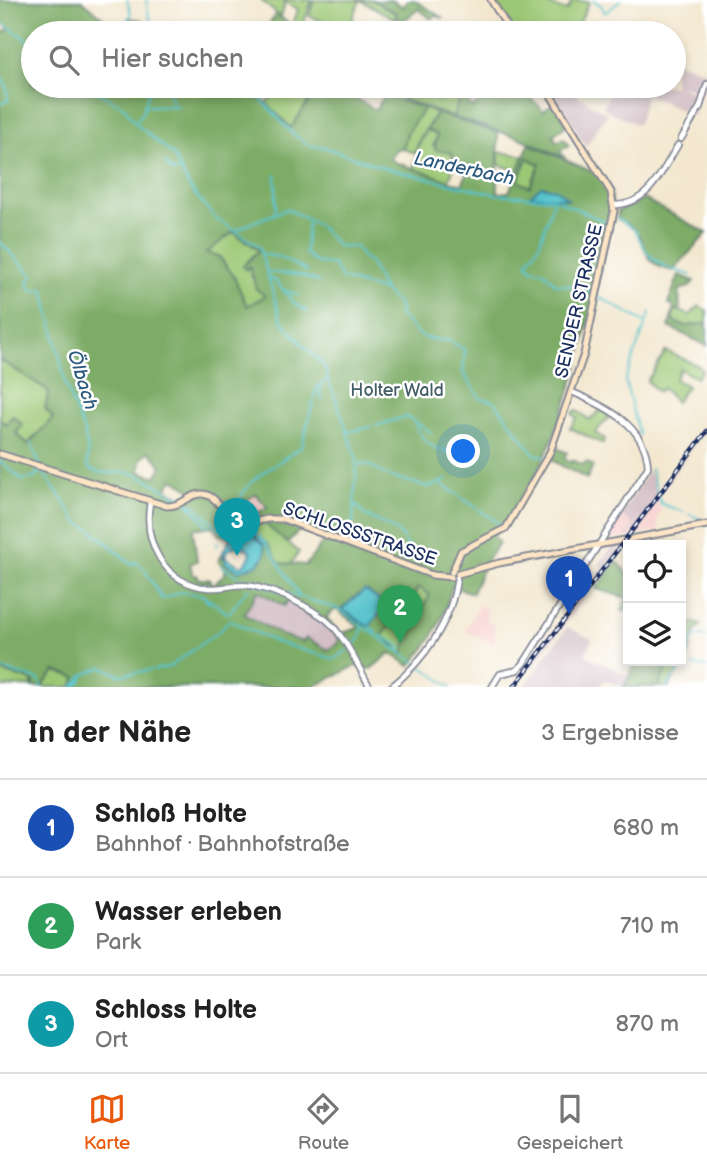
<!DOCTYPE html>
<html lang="de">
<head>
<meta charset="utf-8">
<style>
  :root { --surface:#fff; --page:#f6f6f6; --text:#222; --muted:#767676; --line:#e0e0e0; --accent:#ea580c }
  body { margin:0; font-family:"Balsamiq Sans",sans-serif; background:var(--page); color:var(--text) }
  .controls { position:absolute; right:21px; bottom:21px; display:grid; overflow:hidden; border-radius:0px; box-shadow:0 4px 10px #0003 }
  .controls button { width:63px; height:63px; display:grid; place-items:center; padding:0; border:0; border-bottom:2px solid var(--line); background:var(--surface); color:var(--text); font:35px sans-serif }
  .you { position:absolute; left:464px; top:452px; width:24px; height:24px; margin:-18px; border:5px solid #fff; border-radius:50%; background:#1a73e8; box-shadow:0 0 0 10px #1a73e833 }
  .badge { display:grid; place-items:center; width:46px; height:46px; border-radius:50%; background:var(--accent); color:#fff; font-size:23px; font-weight:700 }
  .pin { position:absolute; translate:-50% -58px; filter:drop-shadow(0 2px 4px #0008) }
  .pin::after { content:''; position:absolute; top:37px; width:24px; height:21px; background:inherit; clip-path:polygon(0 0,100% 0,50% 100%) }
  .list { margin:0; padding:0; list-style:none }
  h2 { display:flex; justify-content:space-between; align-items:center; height:91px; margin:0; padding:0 28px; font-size:30px }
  h2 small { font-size:23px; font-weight:400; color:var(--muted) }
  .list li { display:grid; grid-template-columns:46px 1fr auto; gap:21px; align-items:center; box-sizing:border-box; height:98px; padding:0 28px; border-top:2px solid var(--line) }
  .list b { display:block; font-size:26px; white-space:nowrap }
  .list p { margin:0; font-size:23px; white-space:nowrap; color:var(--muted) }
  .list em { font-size:23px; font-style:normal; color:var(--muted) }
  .icon { flex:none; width:38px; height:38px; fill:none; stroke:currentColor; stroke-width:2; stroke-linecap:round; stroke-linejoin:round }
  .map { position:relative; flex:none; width:707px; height:687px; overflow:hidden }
  .search { position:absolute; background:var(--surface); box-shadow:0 4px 10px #0003; left:21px; right:21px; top:21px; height:77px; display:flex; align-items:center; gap:18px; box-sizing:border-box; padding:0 24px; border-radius:38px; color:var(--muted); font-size:26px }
  .sheet { height:385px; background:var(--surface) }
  nav { display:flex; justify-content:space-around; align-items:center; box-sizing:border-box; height:98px; border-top:2px solid var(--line); background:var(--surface); font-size:19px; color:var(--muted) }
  nav a { display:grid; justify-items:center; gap:4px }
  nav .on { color:var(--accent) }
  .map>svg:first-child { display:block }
  .built { fill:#f7d0ce }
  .industrial { fill:#d2bec4 }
  .green { fill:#9cc875; stroke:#5c7c6a; stroke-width:2 }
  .forest { fill:#7dac66; stroke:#4c6e62; stroke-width:2; fill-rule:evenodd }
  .water { fill:#56c3cc; stroke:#387995; stroke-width:2; fill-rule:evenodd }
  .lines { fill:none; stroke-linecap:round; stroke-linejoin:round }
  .stream { stroke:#56c3cc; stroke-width:2 }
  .tertiary-casing { stroke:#878b96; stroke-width:8 }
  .secondary-casing { stroke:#878b96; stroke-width:9 }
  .tertiary { stroke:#fff; stroke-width:4.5 }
  .secondary { stroke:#fde5c5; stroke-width:5 }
  .rail-casing { stroke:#1b2f5e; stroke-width:4.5 }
  .rail { stroke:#fff; stroke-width:2; stroke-dasharray:5; stroke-linecap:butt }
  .labels { text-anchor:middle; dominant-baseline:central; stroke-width:5; stroke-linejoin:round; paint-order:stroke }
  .street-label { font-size:18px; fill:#1b2f5e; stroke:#fff }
  .park-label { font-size:18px; fill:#425d65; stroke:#fff }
  .water-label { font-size:19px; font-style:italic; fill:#2d5b7f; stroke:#fff }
</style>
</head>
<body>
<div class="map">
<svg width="707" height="687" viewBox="0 0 707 687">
  <rect width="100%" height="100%" fill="#fff"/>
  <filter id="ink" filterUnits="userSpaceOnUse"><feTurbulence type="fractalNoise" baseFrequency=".0143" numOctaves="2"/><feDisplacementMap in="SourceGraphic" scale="14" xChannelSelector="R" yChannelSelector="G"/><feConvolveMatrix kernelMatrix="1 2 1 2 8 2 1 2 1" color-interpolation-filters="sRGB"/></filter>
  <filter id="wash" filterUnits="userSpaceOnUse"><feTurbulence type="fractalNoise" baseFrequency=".00686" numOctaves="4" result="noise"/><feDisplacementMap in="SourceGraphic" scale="28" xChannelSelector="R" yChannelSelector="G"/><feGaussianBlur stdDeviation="1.57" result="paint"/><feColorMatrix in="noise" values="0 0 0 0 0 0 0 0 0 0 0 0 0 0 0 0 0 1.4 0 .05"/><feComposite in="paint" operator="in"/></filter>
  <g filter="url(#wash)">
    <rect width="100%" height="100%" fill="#f3e7cf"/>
    <!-- built -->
    <g class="built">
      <path d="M256 494 267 507 262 518 248 524 240 503Z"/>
      <path d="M657 499 661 512 657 518 658 531 628 537Z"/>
      <path d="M621 515 635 525 625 538 610 540 607 537Z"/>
      <path d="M479 605 487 610V621L494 623 495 644 465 631Z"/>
    </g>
    <!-- industrial -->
    <g class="industrial">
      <path d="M674 61 707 72 701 91 680 85 700 97 693 116 646 94 638 125 603 108 613 86H674Z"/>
      <path d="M555 86H562L607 114 586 146 553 93Z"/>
      <path d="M707 430 628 537 625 538 634 525 621 515 649 470 657 495Z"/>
      <path d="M625 541 535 664 512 687 602 567 599 564 616 544Z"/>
      <path d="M258 590 284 606 289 599 320 617 339 638 338 644 328 650 306 638 304 643 281 635 243 613Z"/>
      <path d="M567 627 592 639 585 655 629 676 624 687 604 680 600 687H524Z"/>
    </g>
    <!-- green -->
    <g class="green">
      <path d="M261 0H312L301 30 293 25 298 9 285 2 281 18Z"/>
      <path d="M314 0H374L396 14 397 20 360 0 348 31 309 16Z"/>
      <path d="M495 0H535L567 11 573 0 589 2 575 33H530L513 29Z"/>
      <path d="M278 86H319L291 128 266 104Z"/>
      <path d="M415 86H440L445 89 436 100H441L448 94 459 100 453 117 402 99Z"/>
      <path d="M424 108 436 113 419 140 415 153 403 149 407 133Z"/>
      <path d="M427 130 438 135 433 146 452 153 455 166 448 181 413 169 418 146Z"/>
      <path d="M499 152 526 156 519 171 499 165Z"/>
      <path d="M527 158 540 164 530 187 518 182Z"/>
      <path d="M233 232 260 251 250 266 252 277 266 296 247 306 233 275 219 256 206 253Z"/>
      <path d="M699 306 707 311V323C696 324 683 331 672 319L675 309 690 315Z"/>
      <path d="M666 351 699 366 702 370 696 378 680 369 675 379 687 386 676 402 662 388 658 392 647 381Z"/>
      <path d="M0 360 49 391 45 408 53 418 28 444 16 433 23 425 13 416 6 424 0 419Z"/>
      <path d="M601 409 610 416 595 433 605 439 603 444 570 428 577 418 572 414 576 410 590 420Z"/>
      <path d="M263 522 299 552 291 564 279 563 268 545 249 528Z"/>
      <path d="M418 587 430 595 417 619 407 614V609Z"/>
      <path d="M397 616 412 627 403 654 383 635Z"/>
      <path d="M694 623 701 625 694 633 689 653 669 687H658L670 661H681V627Z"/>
      <path d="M0 671 30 680 34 686 0 687Z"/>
      <path d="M55 671 76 677 72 687H41Z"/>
    </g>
    <!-- forest -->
    <g class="forest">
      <path d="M0 0H82L119 31 129 18 141 20 143 23 130 22 142 33H33V86H266L260 97 291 128 319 86H333L376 110 387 91 401 101 424 108 407 133 403 148 396 149 390 159 397 163 462 185 467 173 455 166 452 153 435 150 437 135 427 130 436 113 498 133V193L509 192 529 144 600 175 611 193 613 211C592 304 577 400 531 484 519 504 511 521 493 535L499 543 485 563 472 593 452 586C444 618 433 641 410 666L390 653 371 669 355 666 313 687H72L76 677 55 671 41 687H32L34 683 30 680 0 671V419L6 424 13 416 23 425 16 433 28 444 53 418 45 408 49 391 0 360V33L10 29 0 22ZM527 158 540 164 530 187 518 181ZM233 232 259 250 243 266 246 270 250 266 256 289 265 296 247 306 233 275 218 256 206 253ZM149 451 162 466 156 477 140 472 141 459ZM173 479 196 493 185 499 166 489ZM256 494 267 507 259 512 262 518 249 523 241 504ZM263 522 287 543 302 528 326 538 306 565 279 563 268 545 250 528ZM213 526 219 535 230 538 235 533 251 531 264 545 262 561 239 571 223 556 224 550 219 561 226 572 215 584H211L209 579H199L197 575H193L190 564 197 561 193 529ZM418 587 430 595 417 619 407 614V609ZM258 591 284 606 289 600 320 617 339 638 338 644 328 650 306 638 303 642 281 635 244 614ZM368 591 385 607 364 625 342 609 357 595ZM336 609 357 625 358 628 340 634 326 617ZM397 617 412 627 403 654 383 635Z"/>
      <path d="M391 0 404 7 407 0H414L443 18 436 16 431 19 419 9 399 24 396 13 373 1Z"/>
      <path d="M276 14 297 30 295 33H263Z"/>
      <path d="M499 86C513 86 535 99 543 111L554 103 567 125 553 135 557 142 564 138 569 146 560 151 565 158 520 138 453 117 458 101 448 94 451 88 469 96V105L473 108 485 96 496 94Z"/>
      <path d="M644 199 707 233 673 271C641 264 649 249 636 231 632 226 622 222 617 219L618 211Z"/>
      <path d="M679 275 694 281 690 287 679 290 680 310H675L672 319C683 331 696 324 707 323V346L669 327 674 307 668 303Z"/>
      <path d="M555 447 567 453 564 458 571 463 573 460 583 465 586 462 593 466 587 479 551 460Z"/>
      <path d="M617 561 628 574V612L622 611 627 598 596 589Z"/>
      <path d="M637 661H670L658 687H624Z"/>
    </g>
    <!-- water -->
    <g class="water">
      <path d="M541 186 556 189 568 199 530 196Z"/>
      <path d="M247 530 264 545 265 556 257 565 239 571 226 564 223 552 232 535ZM235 546 246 548 251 553 247 562 240 566 226 557V552Z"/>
      <path d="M365 590 386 605 369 627 342 609Z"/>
    </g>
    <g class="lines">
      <!-- stream -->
      <g class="stream">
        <path d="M127 0 131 14 128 20"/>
        <path d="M146 0 152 33"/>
        <path d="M593 1 601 5 605 13 621 0"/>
        <path d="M0 22 16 32"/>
        <path d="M127 22 130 29 138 33"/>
        <path d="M514 30 528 33"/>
        <path d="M18 33 33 45"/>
        <path d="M0 74 7 88 8 100 0 104"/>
        <path d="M87 86 124 107 134 121"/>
        <path d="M249 86 293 134 310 146 324 147 388 169 495 194 554 199 539 245 527 263 532 269 543 271 556 284 586 287 593 295"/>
        <path d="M167 87 172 102"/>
        <path d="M151 89 157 86 191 87"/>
        <path d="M144 106H178"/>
        <path d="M143 110 151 86"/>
        <path d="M136 122 143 111"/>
        <path d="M135 123 173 155 190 188 216 219 259 246 281 320 305 347"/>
        <path d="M165 163 172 171H180"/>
        <path d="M557 200 608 223 609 221"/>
        <path d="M273 215 276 209V175"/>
        <path d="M617 218 636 231C643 250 651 261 672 270"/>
        <path d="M308 220 305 253 315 262 334 265 336 270"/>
        <path d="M253 222 287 209 318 225 338 246 349 247"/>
        <path d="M237 230 251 223"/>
        <path d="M0 242 33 276 28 282 31 291 44 289C51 318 58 349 64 378 70 406 93 436 87 466 101 479 117 469 134 474 150 479 166 492 183 498"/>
        <path d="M351 247H356L363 258 369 261 384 290"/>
        <path d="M262 254 279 257 307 271"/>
        <path d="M674 270 691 275"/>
        <path d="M337 271 340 275"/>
        <path d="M267 272 300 275 319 282"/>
        <path d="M340 278 384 291"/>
        <path d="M269 279 275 280 293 302 307 312"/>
        <path d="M283 290 299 295"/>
        <path d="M385 291 393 301 398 302 400 316C410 322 412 332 423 337 431 341 441 338 450 341"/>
        <path d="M599 297 646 323 625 380 639 435"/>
        <path d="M647 321 650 312"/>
        <path d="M452 342 465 350 463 373 480 398 493 401"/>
        <path d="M306 348 324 366 327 374"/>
        <path d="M327 376 340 411"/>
        <path d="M321 387 320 396 323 400"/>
        <path d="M314 399 317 387 328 379"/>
        <path d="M495 402 534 454 545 456"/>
        <path d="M414 421C422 445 439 455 465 450"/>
        <path d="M415 422 431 432"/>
        <path d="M375 426 405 417 412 420"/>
        <path d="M347 432 371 427"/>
        <path d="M31 443 40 465"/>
        <path d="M0 461 22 480 34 478 38 471 45 475 79 524"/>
        <path d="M359 464 369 465 386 475"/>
        <path d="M651 469 653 477"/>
        <path d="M388 476 428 487 440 483 503 526"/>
        <path d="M257 477 302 446 313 402"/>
        <path d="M653 478 658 494"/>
        <path d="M440 483 447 479"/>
        <path d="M171 496 180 500"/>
        <path d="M659 497 661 504 684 512"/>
        <path d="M188 503 195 505 218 528H230"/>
        <path d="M189 504 208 526"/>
        <path d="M356 505 367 517"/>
        <path d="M689 514 707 522"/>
        <path d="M368 517C382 524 392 526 403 538"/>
        <path d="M246 522 234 503C245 496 245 486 256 478"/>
        <path d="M80 524C90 526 121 555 131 564L136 562 144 569 162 599 181 592 202 595 210 603"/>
        <path d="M220 529 227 535"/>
        <path d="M246 530H253L267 545 300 597 338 609 451 687"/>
        <path d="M340 537 353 522 357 460 341 413"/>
        <path d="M404 541 410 549 417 550"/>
        <path d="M216 546 218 543"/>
        <path d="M221 566 243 579 299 597"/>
        <path d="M206 597 227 613"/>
        <path d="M304 609 317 617"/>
        <path d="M229 613 248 588"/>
        <path d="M229 620 278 643"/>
        <path d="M370 627 377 633"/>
        <path d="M223 628 227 622"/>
        <path d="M381 635 402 647"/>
        <path d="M699 636 707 637"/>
        <path d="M279 643 334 659 346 651"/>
        <path d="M350 648 360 639 362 627"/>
        <path d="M393 648 399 649 402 654"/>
        <path d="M693 665 707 667"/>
        <path d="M0 669 38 679 40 683"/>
        <path d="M154 670 169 667 222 629"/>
        <path d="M41 687V685"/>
        <path d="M73 687 83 675 102 667 120 675 151 670"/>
        <path d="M76 687 84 676"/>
        <path d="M519 687H520"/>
        <path d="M666 687 682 668 692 639 697 636"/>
      </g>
    </g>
  </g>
  <g filter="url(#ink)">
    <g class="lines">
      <!-- tertiary casing -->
      <g class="tertiary-casing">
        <g id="tertiary">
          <path d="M681 139 700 107 707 84"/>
          <path d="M614 205C649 205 662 171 678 145"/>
          <path d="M150 502C143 542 163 584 209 588 223 589 237 583 252 586 276 591 300 602 321 616 343 630 357 665 370 687"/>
          <path d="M391 687C424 661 452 621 457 578"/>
          <path d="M492 687 500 674 517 670 523 664 648 467C646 425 605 406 572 392"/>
        </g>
      </g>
      <!-- secondary casing -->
      <g class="secondary-casing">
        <g id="secondary">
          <path d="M491 0 511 33"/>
          <path d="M0 454 167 506C178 506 183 501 193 496 215 486 224 516 237 526L267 519H283L432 575 451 577"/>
          <path d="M452 572 461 551 506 528 550 452 584 354 614 211 611 192 545 86"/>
          <path d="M458 574 499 563 707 525"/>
        </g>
      </g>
      <!-- tertiary -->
      <use href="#tertiary" class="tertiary"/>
      <!-- secondary -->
      <use href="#secondary" class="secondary"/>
      <!-- rail casing -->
      <g class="rail-casing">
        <path id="rail" d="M514 687 707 431"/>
      </g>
      <!-- rail -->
      <use href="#rail" class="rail"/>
    </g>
  </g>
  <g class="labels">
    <!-- street labels -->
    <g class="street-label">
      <text transform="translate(579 301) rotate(-77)">SENDER STRASSE</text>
      <text transform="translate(360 534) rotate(19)">SCHLOSSSTRASSE</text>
    </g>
    <!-- park labels -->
    <g class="park-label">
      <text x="397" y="390">Holter Wald</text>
    </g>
    <!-- water labels -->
    <g class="water-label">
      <text transform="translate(464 169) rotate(12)">Landerbach</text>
      <text transform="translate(82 380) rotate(73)">Ölbach</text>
    </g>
  </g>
</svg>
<div class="controls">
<button><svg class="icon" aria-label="locate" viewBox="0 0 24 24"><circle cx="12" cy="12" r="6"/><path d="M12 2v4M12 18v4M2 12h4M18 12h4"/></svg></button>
<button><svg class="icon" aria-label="layers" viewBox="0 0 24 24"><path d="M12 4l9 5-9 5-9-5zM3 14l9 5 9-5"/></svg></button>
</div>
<div class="you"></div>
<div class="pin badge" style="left:569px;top:614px;background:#1a4fb4">1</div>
<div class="pin badge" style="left:400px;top:643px;background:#2e9e5b">2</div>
<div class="pin badge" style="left:237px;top:556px;background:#0f9aa8">3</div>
<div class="search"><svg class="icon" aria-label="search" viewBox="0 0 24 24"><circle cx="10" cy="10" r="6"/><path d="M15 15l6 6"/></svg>Hier suchen</div>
</div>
<section class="sheet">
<h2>In der Nähe<small>3 Ergebnisse</small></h2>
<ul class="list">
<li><span class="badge" style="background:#1a4fb4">1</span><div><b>Schloß Holte</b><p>Bahnhof · Bahnhofstraße</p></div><em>680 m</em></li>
<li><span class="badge" style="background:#2e9e5b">2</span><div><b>Wasser erleben</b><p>Park</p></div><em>710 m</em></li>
<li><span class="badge" style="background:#0f9aa8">3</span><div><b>Schloss Holte</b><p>Ort</p></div><em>870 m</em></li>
</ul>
</section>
<nav>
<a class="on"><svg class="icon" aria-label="map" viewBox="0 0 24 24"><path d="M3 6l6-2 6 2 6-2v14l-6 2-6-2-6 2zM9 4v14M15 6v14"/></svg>Karte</a>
<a><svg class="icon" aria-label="directions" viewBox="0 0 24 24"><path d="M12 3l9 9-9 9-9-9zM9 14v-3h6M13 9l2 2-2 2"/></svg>Route</a>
<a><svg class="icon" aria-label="saved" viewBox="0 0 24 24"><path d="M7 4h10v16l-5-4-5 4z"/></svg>Gespeichert</a>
</nav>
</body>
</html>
